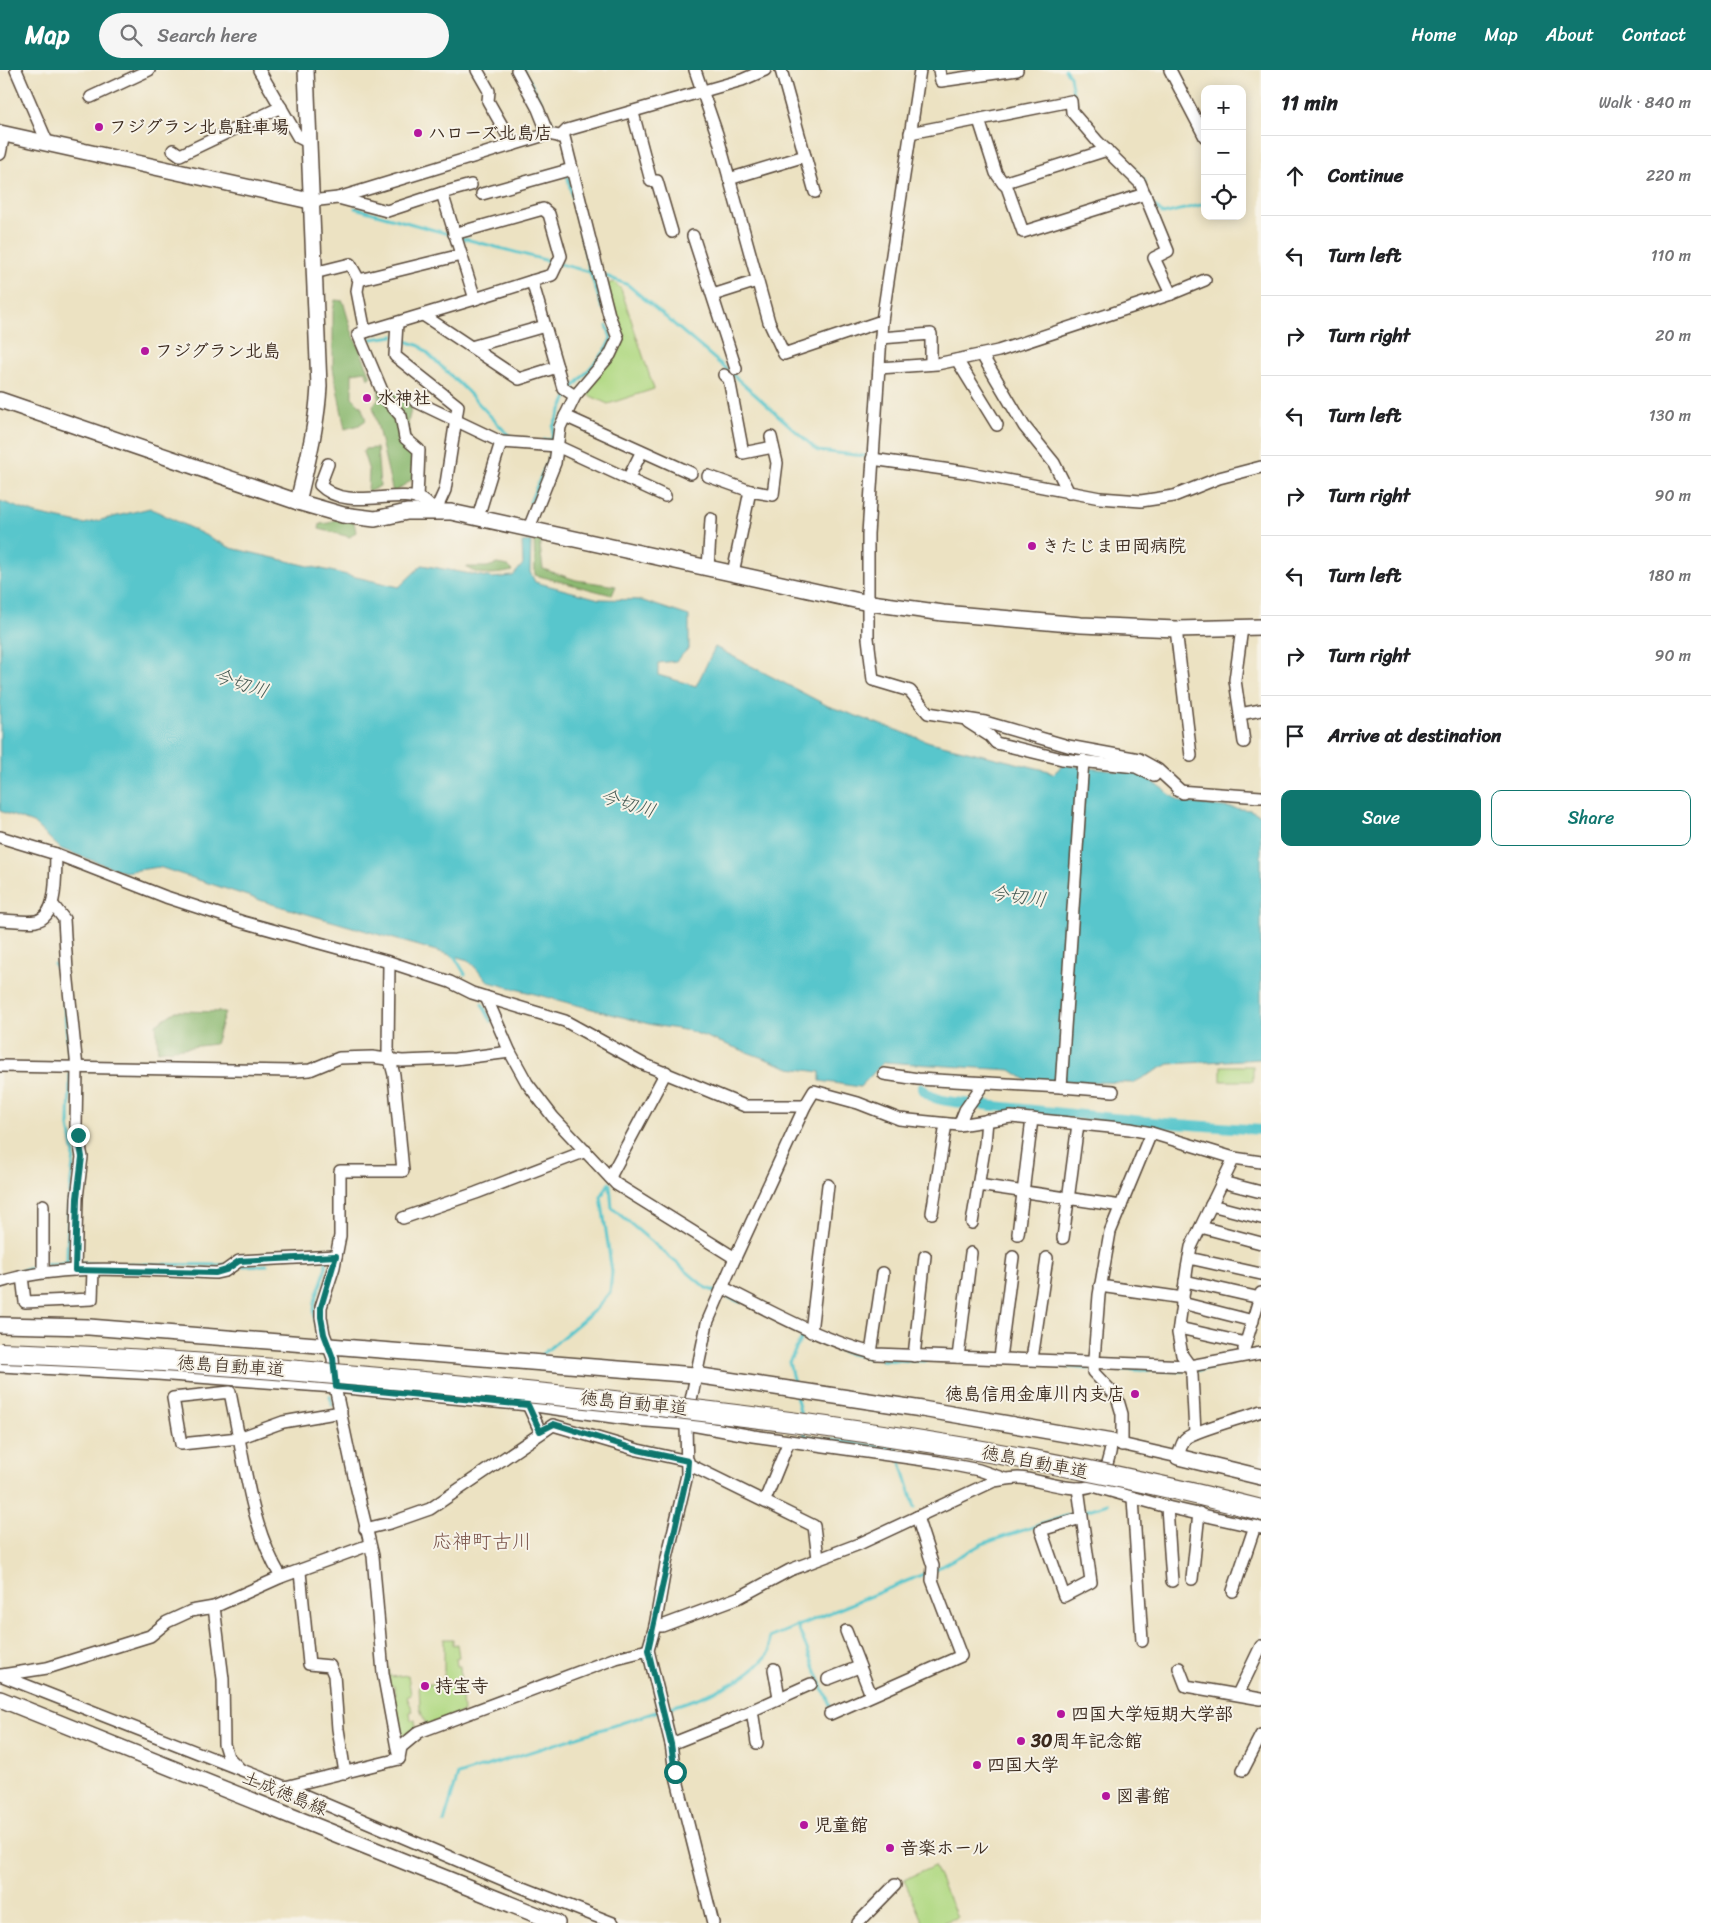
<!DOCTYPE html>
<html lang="en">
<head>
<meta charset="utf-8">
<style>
  :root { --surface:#fff; --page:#f6f6f6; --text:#202124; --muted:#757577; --line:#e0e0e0; --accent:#0f766e }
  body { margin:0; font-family:Sriracha,"Klee One",sans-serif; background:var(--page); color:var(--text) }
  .controls { position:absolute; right:15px; top:15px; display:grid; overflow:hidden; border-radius:10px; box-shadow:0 2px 12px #0003 }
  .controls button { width:45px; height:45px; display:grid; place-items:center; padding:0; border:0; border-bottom:1px solid var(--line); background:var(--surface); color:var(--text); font:25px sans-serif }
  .stop { position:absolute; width:15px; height:15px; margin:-11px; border:4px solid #0f766e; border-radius:50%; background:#fff }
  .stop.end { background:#0f766e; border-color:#fff; box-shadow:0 1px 5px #0008 }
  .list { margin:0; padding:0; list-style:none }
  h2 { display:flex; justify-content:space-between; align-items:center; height:65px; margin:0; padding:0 20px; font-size:21px }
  h2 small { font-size:16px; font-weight:400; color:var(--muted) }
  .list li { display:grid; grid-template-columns:32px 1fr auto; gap:15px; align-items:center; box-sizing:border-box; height:80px; padding:0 20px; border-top:1px solid var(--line) }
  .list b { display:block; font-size:19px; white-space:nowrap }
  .list em { font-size:16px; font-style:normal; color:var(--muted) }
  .actions { display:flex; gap:10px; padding:15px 20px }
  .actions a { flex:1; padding:11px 0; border:1px solid var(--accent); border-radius:10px; text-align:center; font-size:18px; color:var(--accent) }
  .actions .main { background:var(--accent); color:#fff }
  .icon { flex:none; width:28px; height:28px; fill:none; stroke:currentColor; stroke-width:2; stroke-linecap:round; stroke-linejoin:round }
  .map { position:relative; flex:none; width:1261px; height:1853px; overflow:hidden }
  header { display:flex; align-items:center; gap:30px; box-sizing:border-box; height:70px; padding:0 25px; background:var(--accent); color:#fff }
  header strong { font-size:24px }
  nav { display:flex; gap:28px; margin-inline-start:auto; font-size:18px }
  .search { width:350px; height:45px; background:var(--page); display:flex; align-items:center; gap:12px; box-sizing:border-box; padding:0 18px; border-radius:28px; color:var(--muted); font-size:19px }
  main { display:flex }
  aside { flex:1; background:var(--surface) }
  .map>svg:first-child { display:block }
  .green { fill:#b1d983; stroke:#768250 }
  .forest { fill:#8cb971; stroke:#647248 }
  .water { fill:#58c6cc; stroke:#4a7875 }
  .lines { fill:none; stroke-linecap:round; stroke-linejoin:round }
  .stream { stroke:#58c6cc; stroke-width:3 }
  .canal { stroke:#58c6cc; stroke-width:10 }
  .street-casing { stroke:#564637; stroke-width:14 }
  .secondary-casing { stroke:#564637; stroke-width:18 }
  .street { stroke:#fff; stroke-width:11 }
  .secondary { stroke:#fff; stroke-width:15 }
  .highway-bridge-casing { stroke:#564637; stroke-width:22; stroke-linecap:butt }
  .highway-bridge { stroke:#fff; stroke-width:20 }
  .route { stroke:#0f766e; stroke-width:6 }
  .poi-dot { fill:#b5179e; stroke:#f7f3e8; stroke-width:2 }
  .labels { text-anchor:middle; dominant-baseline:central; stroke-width:4; stroke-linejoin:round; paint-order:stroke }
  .poi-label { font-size:18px; font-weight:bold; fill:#3b2a1e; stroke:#f7f3e8; text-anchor:start }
  .street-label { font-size:18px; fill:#3b2a1e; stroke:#f7f3e8 }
  .water-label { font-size:19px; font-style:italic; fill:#445952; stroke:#f7f3e8 }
  .quarter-label { font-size:20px; fill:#7b564c; stroke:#f7f3e8 }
</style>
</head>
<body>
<header>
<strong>Map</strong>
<div class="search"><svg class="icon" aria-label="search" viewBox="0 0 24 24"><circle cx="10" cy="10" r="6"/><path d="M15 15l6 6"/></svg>Search here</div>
<nav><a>Home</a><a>Map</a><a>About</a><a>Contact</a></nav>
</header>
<main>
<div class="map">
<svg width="1261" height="1853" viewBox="0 0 1261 1853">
  <rect width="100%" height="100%" fill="#f7f3e8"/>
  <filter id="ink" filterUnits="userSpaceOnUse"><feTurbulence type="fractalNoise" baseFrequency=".02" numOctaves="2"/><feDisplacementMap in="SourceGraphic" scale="10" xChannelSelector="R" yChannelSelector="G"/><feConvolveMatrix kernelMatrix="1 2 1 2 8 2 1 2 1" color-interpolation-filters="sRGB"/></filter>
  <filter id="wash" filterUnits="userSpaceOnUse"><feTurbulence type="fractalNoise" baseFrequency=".0096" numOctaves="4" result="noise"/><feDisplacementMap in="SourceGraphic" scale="20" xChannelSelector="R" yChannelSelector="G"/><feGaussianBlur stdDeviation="1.12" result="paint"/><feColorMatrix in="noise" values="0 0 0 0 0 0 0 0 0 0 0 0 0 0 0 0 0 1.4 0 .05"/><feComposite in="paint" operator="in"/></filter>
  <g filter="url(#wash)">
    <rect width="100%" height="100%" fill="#ece2c2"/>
    <!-- green -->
    <g class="green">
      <path d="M614 212 621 219 654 319 608 334 584 323 622 270 620 258 611 239 607 214Z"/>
      <rect x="1221" y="996" width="32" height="15"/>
      <path d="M444 1569H453V1575L457 1574 459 1587 456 1588 457 1596H460L463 1642 426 1655 420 1639 419 1615 444 1613Z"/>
      <path d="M389 1598 390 1607 408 1605 411 1625 407 1627 413 1641 410 1642 411 1650H415L416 1660 400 1666 390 1626 396 1624 394 1616H389L386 1599Z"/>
      <path d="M934 1796 957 1847 943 1853H923L904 1810Z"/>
    </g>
    <!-- forest -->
    <g class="forest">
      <path d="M335 230 343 231 351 259 371 306 368 309 366 301 352 303V327L361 336 366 350 359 355 345 359 333 298V241Z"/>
      <path d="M378 313 413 332 408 352 414 408 393 423 373 336 379 328Z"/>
      <path d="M377 378 380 416 368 422 369 401 363 382 365 379Z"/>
      <path d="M338 448 354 452 356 462 350 467 319 459 320 454 329 453Z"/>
      <path d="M534 467 544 468 540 476 543 499 576 510 616 516 612 525 535 505Z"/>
      <path d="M497 494 508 496 513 501C499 504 478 507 466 497H487Z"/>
      <path d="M176 941 225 942 215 974 158 981 156 954Z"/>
    </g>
    <!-- water -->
    <path class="water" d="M0 431 36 444 84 454 150 438 231 478 399 517 422 495 492 508 513 506 523 494 522 472 531 471 530 502 535 512 599 529 640 530 689 546V578L676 591 658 593V605L696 616 715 577 828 636 930 672 1049 701 1053 704 1063 695 1133 703 1147 707 1180 732 1250 740 1261 745V989L1169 994 1133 1013 1026 1010 1011 1000 884 992 860 1017 820 1011V1002L790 998 690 961 653 955 489 912 468 890 272 834 159 797 124 802 61 779 33 753 0 741Z"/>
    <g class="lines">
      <!-- stream -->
      <g class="stream">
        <path d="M524 0 556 61"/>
        <path d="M1065 0 1070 6 1074 29"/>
        <path d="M1075 36 1117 83"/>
        <path d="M1133 98 1145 112"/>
        <path d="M567 104 589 199 602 238"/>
        <path d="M1155 136 1163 144 1205 134"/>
        <path d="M355 138 452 165"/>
        <path d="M458 167 590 202"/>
        <path d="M601 204 628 215 724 297 818 381 865 386"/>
        <path d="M372 269 394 266"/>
        <path d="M400 269 420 276 467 321 513 370"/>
        <path d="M571 320 605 281 611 268 607 256"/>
        <path d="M544 370H552L553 357 568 325"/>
        <path d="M530 432 551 383"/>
        <path d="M0 856 19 857"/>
        <path d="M26 857 38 858"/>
        <path d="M453 884 465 904"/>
        <path d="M54 894 61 906 70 994"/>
        <path d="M482 934 491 951"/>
        <path d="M70 1000 69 1056 74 1085 68 1138 67 1193H72"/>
        <path d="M1160 1057 1163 1053"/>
        <path d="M610 1115 612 1138 706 1218 717 1222"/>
        <path d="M79 1193 102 1194"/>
        <path d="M46 1194 67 1193"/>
        <path d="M126 1194 227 1195"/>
        <path d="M241 1196 267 1195"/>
        <path d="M0 1206 40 1196"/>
        <path d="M723 1225 740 1232"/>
        <path d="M1103 1241 1106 1220"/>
        <path d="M317 1260C315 1250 313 1242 315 1232 318 1218 327 1204 326 1190"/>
        <path d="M799 1262 846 1283 870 1288"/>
        <path d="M539 1287 596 1239 610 1222 612 1202 601 1127 609 1113"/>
        <path d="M881 1290 927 1291"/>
        <path d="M1061 1296 1089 1299"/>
        <path d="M1096 1299 1182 1301"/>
        <path d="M1193 1301 1212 1298"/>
        <path d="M794 1314 789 1292 804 1264"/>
        <path d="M796 1325 801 1346"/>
        <path d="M330 1326 332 1335"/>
        <path d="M804 1362 805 1366 897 1379 898 1383"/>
        <path d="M900 1389 915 1438"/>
        <path d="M1085 1441 1108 1434"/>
        <path d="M936 1499 982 1474 1078 1442"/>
        <path d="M797 1555 830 1635"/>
        <path d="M665 1639C703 1627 746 1614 770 1582L769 1568 931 1501"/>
        <path d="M444 1752 458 1705 659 1641"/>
      </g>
      <!-- canal -->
      <path class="canal" d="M922 1018C930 1029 941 1030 954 1032L1163 1053 1261 1060"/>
    </g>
  </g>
  <g filter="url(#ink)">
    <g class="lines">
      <!-- street casing -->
      <g class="street-casing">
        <g id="street">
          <path d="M16 0 48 74"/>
          <path d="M259 0 298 67 310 73"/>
          <path d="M477 0 489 21 488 31 513 75"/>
          <path d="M517 0 538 39 548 64 564 67 609 245 618 268 610 285 575 326 560 357 555 393 529 458"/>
          <path d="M695 0 717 64 769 252 784 284 882 251"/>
          <path d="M781 0 815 122"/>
          <path d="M920 0 882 251 868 464V568L873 610 910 621 928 643 985 652 1068 676 1139 689 1157 699 1183 723"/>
          <path d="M939 0 941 11 1017 0"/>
          <path d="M1170 0 1205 67"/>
          <path d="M91 27 149 0"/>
          <path d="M633 43 651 111H657L672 162"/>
          <path d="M979 50 996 103 1003 113"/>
          <path d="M910 63 1071 31 1072 42 1098 72 1140 113 1168 181 1154 188 1171 224"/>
          <path d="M560 67 567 60 742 10 765 0"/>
          <path d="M173 80 180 85 281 37"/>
          <path d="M1107 80 1003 113 1007 117 1023 162 1145 124"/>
          <path d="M0 84 4 64"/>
          <path d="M729 109 805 86"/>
          <path d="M442 123 471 115"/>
          <path d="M482 124 572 99"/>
          <path d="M338 128 548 64"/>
          <path d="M310 131 338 128 387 141 442 123 475 229 532 211 563 318 575 326"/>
          <path d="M454 164 543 139 549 144 561 186 552 205 532 211"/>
          <path d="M693 166 736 299"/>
          <path d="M314 203 350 194 359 210 357 221 365 262 475 229"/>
          <path d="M359 210 461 185"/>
          <path d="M713 225 757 211"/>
          <path d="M423 245 519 309 557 297"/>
          <path d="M365 262 358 264 385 328 401 346 405 368 419 380 417 429"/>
          <path d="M881 268 931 264V294"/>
          <path d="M471 277 545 256"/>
          <path d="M982 285 1024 356 1054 393 1069 423"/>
          <path d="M957 290 997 355"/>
          <path d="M879 298 937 294 998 281 1171 224 1205 210"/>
          <path d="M724 305 729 309 743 383 773 377"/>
          <path d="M415 331 501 372 478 447"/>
          <path d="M565 346 691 403"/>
          <path d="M501 372 557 376 665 426"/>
          <path d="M872 389 965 402 1100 428 1141 431 1174 426 1219 408 1261 397"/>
          <path d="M328 394 320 415C347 443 398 417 424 431 428 433 432 439 435 442L445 420 458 336 395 286 397 253"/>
          <path d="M708 406 750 421"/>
          <path d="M628 409 641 383"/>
          <path d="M708 498 711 449"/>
          <path d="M733 503 750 421 773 425 777 393 771 367"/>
          <path d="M1242 558 1235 610 1244 672"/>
          <path d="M1176 559 1191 686"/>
          <path d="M1240 644 1261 640"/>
          <path d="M968 652 990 666 996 673 1062 689 1136 697 1154 706"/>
          <path d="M1178 721 1261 727"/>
          <path d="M0 767 56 784 166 827 243 852 389 892 450 912 472 923 565 951 643 994 745 1036H805L735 1188 707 1253 686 1354 687 1405 667 1488 655 1556H662L740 1527 790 1500 859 1474 994 1411C1002 1410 1010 1408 1018 1408 1038 1408 1086 1430 1100 1409 1107 1398 1110 1385 1112 1372L1178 1387C1180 1381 1181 1374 1185 1369 1192 1361 1247 1347 1261 1341"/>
          <path d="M53 835 64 849 67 901 77 998 76 1056 82 1087 77 1128 75 1200"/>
          <path d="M0 850C11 850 25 853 36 851 59 846 55 803 56 784"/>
          <path d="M389 892 388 982 394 1005 403 1101H340V1166L334 1197 321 1237V1247L324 1264 333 1288 335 1317 355 1411 373 1486 383 1603 399 1689"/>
          <path d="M486 927 510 982 527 1013 553 1047 616 1114 735 1188"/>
          <path d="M0 996 294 1001 310 1000 339 988 372 987 402 991 455 989 510 982"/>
          <path d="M884 1004 918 1009 1061 1017 1083 690"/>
          <path d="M1061 1017 1113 1021"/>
          <path d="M805 1036 814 1021 858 1033 899 1049 959 1055 1011 1047 1130 1059 1151 1063 1234 1088 1261 1092"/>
          <path d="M959 1055 965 1040 984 1013"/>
          <path d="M610 1107 666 1002"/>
          <path d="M1222 1112 1261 1122"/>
          <path d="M978 1115 1121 1136"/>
          <path d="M43 1135V1202"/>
          <path d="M1211 1135 1261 1148"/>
          <path d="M932 1143 946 1054"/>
          <path d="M403 1148 476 1123 586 1081"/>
          <path d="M972 1153 985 1074 987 1050"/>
          <path d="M1201 1157 1261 1173"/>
          <path d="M1018 1164 1032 1049"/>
          <path d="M1063 1168 1078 1054"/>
          <path d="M1189 1188 1261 1204"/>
          <path d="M22 1206 25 1232 92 1229 93 1200"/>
          <path d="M1185 1211 1260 1228"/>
          <path d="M0 1212C69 1192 145 1201 216 1203L225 1201 239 1191 336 1186"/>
          <path d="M1100 1216 1183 1228"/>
          <path d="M722 1217C772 1242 821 1270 876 1284L1190 1296 1261 1283"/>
          <path d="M1182 1233 1253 1251"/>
          <path d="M1179 1258 1246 1273"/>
          <path d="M811 1262 828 1115"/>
          <path d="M1244 1279 1261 1223"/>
          <path d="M871 1283 883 1203"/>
          <path d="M914 1286 925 1186"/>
          <path d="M958 1287 971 1183"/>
          <path d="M1000 1288 1013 1187"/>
          <path d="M1032 1289 1047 1188"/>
          <path d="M0 1296 157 1304 335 1317 528 1335 634 1350 686 1354 753 1366 938 1392 979 1400 1005 1409"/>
          <path d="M528 1335 540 1361"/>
          <path d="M1195 1363 1192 1305 1190 1296 1182 1285 1178 1263 1187 1198 1191 1177 1234 1088"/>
          <path d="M1122 1375V1344L1117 1327 1093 1302 1099 1225 1110 1162 1151 1063"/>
          <path d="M688 1394 814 1456 818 1488"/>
          <path d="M1093 1416 1167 1437 1261 1458"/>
          <path d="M1078 1418 1091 1512 1064 1526 1041 1460 1081 1448"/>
          <path d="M1133 1428 1142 1571"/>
          <path d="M765 1430 789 1371"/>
          <path d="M1167 1437 1172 1511"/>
          <path d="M365 1459 390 1453 430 1439 553 1355 638 1380 688 1391"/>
          <path d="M300 1502 309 1594 330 1596 334 1605 338 1659 345 1703"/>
          <path d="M281 1507C256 1465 248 1417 239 1368L181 1374 173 1328 230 1322 239 1368 283 1352 341 1342"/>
          <path d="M1192 1509 1199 1443"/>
          <path d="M1233 1521 1255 1456"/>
          <path d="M214 1537 223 1609 224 1674 228 1687 238 1697"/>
          <path d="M655 1556 648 1580 671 1674 675 1702 713 1853"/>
          <path d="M846 1561 871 1625"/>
          <path d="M1179 1598 1186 1616 1261 1629"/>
          <path d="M774 1599 779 1627"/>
          <path d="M0 1605 285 1717 506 1811 613 1853"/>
          <path d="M2 1605 47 1598 150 1566 167 1552 191 1541 214 1537 281 1507 369 1475"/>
          <path d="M828 1609 859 1597"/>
          <path d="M1238 1624 1261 1576"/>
          <path d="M752 1640 757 1673"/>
          <path d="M830 1644 961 1586 932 1510 933 1496 917 1447"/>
          <path d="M671 1674 724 1653 811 1614"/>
          <path d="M399 1688 401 1677 419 1662 616 1588 648 1580"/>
          <path d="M1243 1700 1261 1665"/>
          <path d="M285 1717 399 1689"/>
          <path d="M858 1853 895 1815"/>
        </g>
      </g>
      <!-- secondary casing -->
      <g class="secondary-casing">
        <g id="secondary">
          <path d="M0 63 310 131"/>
          <path d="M0 330 298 432 343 445 375 449 407 442H451L864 532 943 543 1081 555 1176 559 1261 557"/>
          <path d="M298 432C307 393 317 356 319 316L306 0"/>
          <path d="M0 1255 89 1257 695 1305 922 1339 1112 1372"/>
          <path d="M1178 1387 1261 1407"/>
          <path d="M0 1629 557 1853"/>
        </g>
      </g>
      <!-- street -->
      <use href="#street" class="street"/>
      <!-- secondary -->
      <use href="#secondary" class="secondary"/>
      <!-- highway-bridge casing -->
      <g class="highway-bridge-casing">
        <path id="highway-bridge" d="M0 1283C179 1289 357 1305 536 1323 779 1347 1024 1379 1261 1440"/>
      </g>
      <!-- highway-bridge -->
      <use href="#highway-bridge" class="highway-bridge"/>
    </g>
  </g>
  <g class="lines" filter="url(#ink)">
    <!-- route -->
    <path class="route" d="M78 1065 82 1087 77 1128 75 1200 216 1203 226 1200 239 1191 336 1186 321 1237V1247L324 1264 333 1288 336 1317 528 1335 540 1361 554 1354 638 1380 688 1391 687 1405 648 1580 671 1674 675 1702"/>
  </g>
  <!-- markers -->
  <g class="poi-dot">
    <circle cx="99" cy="57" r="5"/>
    <circle cx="418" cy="63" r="5"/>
    <circle cx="145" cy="281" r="5"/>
    <circle cx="367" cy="328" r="5"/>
    <circle cx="1032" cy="476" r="5"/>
    <circle cx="1135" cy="1324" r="5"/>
    <circle cx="425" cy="1616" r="5"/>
    <circle cx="1061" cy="1644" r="5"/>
    <circle cx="1021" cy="1671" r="5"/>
    <circle cx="977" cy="1695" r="5"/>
    <circle cx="1106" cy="1726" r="5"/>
    <circle cx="804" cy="1755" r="5"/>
    <circle cx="890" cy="1778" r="5"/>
  </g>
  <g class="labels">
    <!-- poi labels -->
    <g class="poi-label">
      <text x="109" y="57">フジグラン北島駐車場</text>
      <text x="428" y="63">ハローズ北島店</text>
      <text x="155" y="281">フジグラン北島</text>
      <text x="377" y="328">水神社</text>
      <text x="1042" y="476">きたじま田岡病院</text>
      <text x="1125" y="1324" text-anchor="end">徳島信用金庫川内支店</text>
      <text x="435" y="1616">持宝寺</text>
      <text x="1071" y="1644">四国大学短期大学部</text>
      <text x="1031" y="1671">30周年記念館</text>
      <text x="987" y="1695">四国大学</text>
      <text x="1116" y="1726">図書館</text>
      <text x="814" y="1755">児童館</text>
      <text x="900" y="1778">音楽ホール</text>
    </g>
    <!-- street labels -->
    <g class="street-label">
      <text transform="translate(231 1296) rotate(4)">徳島自動車道</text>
      <text transform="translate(634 1333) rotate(6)">徳島自動車道</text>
      <text transform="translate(1035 1392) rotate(11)">徳島自動車道</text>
      <text transform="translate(285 1723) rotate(22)">土成徳島線</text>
    </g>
    <!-- water labels -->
    <g class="water-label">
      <text transform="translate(241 613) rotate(18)">今切川</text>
      <text transform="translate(628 733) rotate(17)">今切川</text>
      <text transform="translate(1018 826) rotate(8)">今切川</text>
    </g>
    <!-- quarter labels -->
    <g class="quarter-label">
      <text x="482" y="1471">応神町古川</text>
    </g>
  </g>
</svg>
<div class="controls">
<button>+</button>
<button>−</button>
<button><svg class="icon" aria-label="locate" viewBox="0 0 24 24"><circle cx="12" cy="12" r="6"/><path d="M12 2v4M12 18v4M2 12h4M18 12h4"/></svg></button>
</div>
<div class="stop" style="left:675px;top:1702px"></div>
<div class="stop end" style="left:78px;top:1065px"></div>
</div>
<aside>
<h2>11 min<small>Walk · 840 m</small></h2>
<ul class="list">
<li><svg class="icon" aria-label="ahead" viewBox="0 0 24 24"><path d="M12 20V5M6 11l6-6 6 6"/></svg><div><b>Continue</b></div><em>220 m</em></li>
<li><svg class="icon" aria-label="left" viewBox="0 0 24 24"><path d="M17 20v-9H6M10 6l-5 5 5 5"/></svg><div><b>Turn left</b></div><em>110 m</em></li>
<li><svg class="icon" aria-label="right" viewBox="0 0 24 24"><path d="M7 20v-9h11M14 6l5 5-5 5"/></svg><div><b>Turn right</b></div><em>20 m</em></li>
<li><svg class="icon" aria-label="left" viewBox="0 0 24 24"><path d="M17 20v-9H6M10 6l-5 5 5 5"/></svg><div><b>Turn left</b></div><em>130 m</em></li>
<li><svg class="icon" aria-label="right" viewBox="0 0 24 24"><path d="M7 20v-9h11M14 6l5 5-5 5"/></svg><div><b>Turn right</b></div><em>90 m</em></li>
<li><svg class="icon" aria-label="left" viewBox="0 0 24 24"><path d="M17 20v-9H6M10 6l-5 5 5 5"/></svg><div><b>Turn left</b></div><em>180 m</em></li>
<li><svg class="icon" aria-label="right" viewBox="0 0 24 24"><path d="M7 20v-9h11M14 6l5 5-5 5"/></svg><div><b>Turn right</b></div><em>90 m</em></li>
<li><svg class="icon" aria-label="arrive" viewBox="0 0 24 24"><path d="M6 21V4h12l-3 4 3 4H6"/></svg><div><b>Arrive at destination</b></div></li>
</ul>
<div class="actions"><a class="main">Save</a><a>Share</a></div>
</aside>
</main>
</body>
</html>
